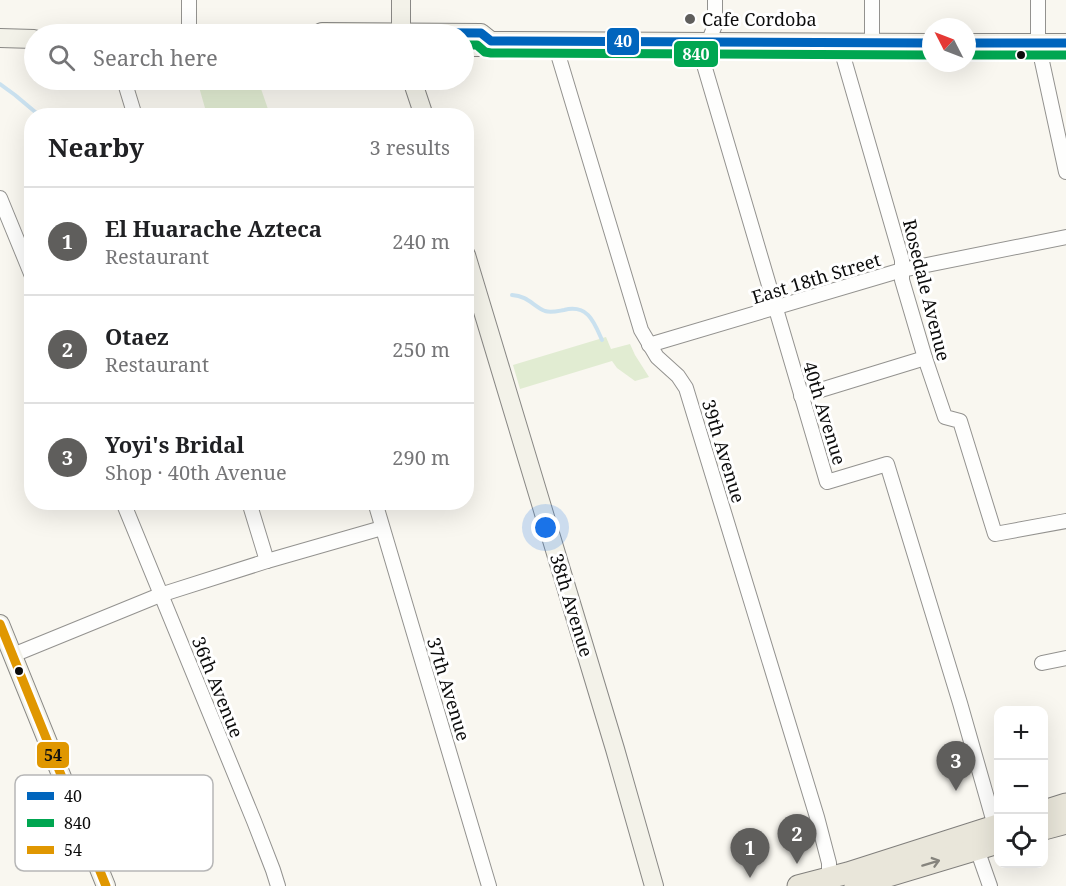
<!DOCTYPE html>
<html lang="en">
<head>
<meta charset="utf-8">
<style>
  :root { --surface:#fff; --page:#f2f2f2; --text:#202124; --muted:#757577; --line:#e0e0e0; --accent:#5f5e5c }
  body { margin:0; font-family:"Noto Serif",serif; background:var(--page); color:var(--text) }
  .controls { position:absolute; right:18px; bottom:18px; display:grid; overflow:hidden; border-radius:12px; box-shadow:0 6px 24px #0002 }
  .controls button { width:54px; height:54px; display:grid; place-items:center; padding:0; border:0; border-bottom:2px solid var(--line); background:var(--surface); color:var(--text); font:30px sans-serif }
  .compass { position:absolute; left:922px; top:18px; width:54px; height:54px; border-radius:50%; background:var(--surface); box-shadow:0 6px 24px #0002; rotate:312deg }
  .you { position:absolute; left:546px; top:528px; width:21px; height:21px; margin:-15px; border:4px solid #fff; border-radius:50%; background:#1a73e8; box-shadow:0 0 0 9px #1a73e833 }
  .badge { display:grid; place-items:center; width:39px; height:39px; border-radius:50%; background:var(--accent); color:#fff; font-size:20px; font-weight:700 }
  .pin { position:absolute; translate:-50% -50px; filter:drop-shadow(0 2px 3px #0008) }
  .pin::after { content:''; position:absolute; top:32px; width:21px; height:18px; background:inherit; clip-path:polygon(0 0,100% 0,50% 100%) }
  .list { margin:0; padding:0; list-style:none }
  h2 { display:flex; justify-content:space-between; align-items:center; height:78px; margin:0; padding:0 24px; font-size:26px }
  h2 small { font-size:20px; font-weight:400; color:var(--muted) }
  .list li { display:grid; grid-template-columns:39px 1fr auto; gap:18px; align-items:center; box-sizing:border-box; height:108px; padding:0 24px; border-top:2px solid var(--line) }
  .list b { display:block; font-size:22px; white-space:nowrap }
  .list p { margin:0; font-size:20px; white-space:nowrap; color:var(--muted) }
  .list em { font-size:20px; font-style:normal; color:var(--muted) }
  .icon { flex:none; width:33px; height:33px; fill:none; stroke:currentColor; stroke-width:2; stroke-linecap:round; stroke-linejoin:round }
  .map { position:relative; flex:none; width:1066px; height:886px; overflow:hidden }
  .search { position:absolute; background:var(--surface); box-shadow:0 6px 24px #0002; left:24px; top:24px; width:450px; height:66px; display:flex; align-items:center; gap:15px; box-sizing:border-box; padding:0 21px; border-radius:33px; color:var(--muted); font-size:22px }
  .panel { position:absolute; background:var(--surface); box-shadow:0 6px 24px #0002; left:24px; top:108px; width:450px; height:402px; border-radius:24px }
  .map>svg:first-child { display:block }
  .green { fill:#e1ecd2 }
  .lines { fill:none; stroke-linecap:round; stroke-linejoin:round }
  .stream { stroke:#cae1ef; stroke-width:4 }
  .street-casing { stroke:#93928f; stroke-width:16 }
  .secondary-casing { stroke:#898885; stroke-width:20 }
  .primary-casing { stroke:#807f7c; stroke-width:23 }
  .street { stroke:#fefefd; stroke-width:14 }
  .secondary { stroke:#f3f2e9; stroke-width:18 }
  .primary { stroke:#e9e6da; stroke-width:21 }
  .bus-1-casing { stroke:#fff; stroke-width:14 }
  .bus-2-casing { stroke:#fff; stroke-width:14 }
  .bus-3-casing { stroke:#fff; stroke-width:14 }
  .bus-1 { stroke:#0065bd; stroke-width:9 }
  .bus-2 { stroke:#00a651; stroke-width:9 }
  .bus-3 { stroke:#e09701; stroke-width:9 }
  .oneway { stroke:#86847d }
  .poi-dot { fill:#5f5e5c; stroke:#fff; stroke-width:2 }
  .bus-dot { fill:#0c0c0c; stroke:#fff; stroke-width:2 }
  .labels { text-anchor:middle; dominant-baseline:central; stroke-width:6; stroke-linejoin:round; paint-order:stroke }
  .poi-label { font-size:18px; fill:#0c0c0c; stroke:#fff; text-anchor:start }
  .street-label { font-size:18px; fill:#0c0c0c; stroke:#fff }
  .key { fill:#fff; stroke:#b6b6b6; stroke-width:1.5 }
  .key-label { font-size:16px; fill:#0c0c0c }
  .line-badge { stroke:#fff; stroke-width:2 }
  .badge-label { font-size:16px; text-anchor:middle; font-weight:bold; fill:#fff }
  .pale-badge-label { font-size:16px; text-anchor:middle; font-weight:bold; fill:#111 }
</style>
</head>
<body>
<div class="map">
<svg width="1066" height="886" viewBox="0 0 1066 886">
  <rect width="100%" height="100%" fill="#f9f7f0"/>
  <!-- green -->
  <g class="green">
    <path d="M197 80H258L270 115H207Z"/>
    <path d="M606 337 611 349 630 344 635 355 649 377 635 381 617 368 612 361 520 389 513 365Z"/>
  </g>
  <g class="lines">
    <!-- stream -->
    <g class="stream">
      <path d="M0 84 15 95 40 116"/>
      <path d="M512 295C528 296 533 306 545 311 551 313 558 311 564 310 588 304 594 322 602 340"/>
      <path d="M466 314 468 313"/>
    </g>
    <!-- street casing -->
    <g class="street-casing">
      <g id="street">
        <path d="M715 0V25L702 58 827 482 887 464 960 703 995 826"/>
        <path d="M1038 0V43L1066 172"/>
        <path d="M189 34V0"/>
        <path d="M554 41 641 330 657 357 678 376 686 388 817 817 829 863V886"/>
        <path d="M839 42 902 260V280L925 358 945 417 960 421 995 534 1066 521"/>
        <path d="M872 42V0"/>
        <path d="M124 80 135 116"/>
        <path d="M0 198 32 276"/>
        <path d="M649 345 902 270 1066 237"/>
        <path d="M801 396 925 358"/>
        <path d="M123 502 254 821 273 870 278 886"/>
        <path d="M249 502 267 561"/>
        <path d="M375 502 489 886"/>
        <path d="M13 655 160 595 267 561 382 528"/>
        <path d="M1042 663 1066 658"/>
        <path d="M977 849 990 886"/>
        <path d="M92 850 165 821"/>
      </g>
    </g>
    <!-- secondary casing -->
    <g class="secondary-casing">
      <g id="secondary">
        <path d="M318 34 322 32 481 33 491 41"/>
        <path d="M401 34V0"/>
        <path d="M0 38 34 39"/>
        <path d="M967 43H1066"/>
        <path d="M464 47H481L491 41 931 43"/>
        <path d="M412 80 424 116"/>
        <path d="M466 255 615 749 654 886"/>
        <path d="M0 624 106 886"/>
      </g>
    </g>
    <!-- primary casing -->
    <g class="primary-casing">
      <g id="primary">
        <path d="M1044 811 1066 804"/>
        <path d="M1044 829 1066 823"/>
        <path d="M798 886 848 873 998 825"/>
        <path d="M855 886 998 843"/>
      </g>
    </g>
    <!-- street -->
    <use href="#street" class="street"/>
    <!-- secondary -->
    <use href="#secondary" class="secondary"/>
    <!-- primary -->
    <use href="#primary" class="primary"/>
    <!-- bus-1 casing -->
    <g class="bus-1-casing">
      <g id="bus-1">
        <path d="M318 34 322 32 481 33 491 41 931 43"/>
        <path d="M967 43H1066"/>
      </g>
    </g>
    <!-- bus-2 casing -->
    <g class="bus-2-casing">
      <g id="bus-2">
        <path d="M464 45H477L485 52 491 53 931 55"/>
        <path d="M967 55H1066"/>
      </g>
    </g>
    <!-- bus-3 casing -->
    <g class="bus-3-casing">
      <path id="bus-3" d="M0 624 106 886"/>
    </g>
    <!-- bus-1 -->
    <use href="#bus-1" class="bus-1"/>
    <!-- bus-2 -->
    <use href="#bus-2" class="bus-2"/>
    <!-- bus-3 -->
    <use href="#bus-3" class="bus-3"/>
  </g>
  <!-- one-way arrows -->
  <defs><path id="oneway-shaft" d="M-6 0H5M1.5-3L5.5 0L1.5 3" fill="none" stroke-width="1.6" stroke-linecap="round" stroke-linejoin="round" transform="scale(1.5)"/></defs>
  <use class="oneway" href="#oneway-shaft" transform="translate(931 863) rotate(-17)"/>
  <!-- markers -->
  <circle class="poi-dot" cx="690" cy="19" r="6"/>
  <g class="bus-dot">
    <circle cx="1021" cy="55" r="5"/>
    <circle cx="19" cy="671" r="5"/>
  </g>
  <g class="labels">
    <!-- poi labels -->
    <g class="poi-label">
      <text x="702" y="19">Cafe Cordoba</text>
    </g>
    <!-- street labels -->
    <g class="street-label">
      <text transform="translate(816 278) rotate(-17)">East 18th Street</text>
      <text transform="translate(927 290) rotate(76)">Rosedale Avenue</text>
      <text transform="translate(825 413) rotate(73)">40th Avenue</text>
      <text transform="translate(724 451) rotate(73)">39th Avenue</text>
      <text transform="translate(572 605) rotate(73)">38th Avenue</text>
      <text transform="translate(218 687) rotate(68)">36th Avenue</text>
      <text transform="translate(449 689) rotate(73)">37th Avenue</text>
    </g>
  </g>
  <!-- legend -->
  <rect x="15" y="775" width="198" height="96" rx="9" class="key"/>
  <rect x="27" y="792" width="27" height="8" fill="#0065bd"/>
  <rect x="27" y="819" width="27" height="8" fill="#00a651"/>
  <rect x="27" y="846" width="27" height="8" fill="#e09701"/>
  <g class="key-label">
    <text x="64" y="802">40</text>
    <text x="64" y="829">840</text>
    <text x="64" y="856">54</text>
  </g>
  <g class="line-badge">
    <rect x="606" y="27" width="34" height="29" rx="6" fill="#0065bd"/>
    <rect x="673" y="40" width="46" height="28" rx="6" fill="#00a651"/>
    <rect x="36" y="741" width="34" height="28" rx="6" fill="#e09701"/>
  </g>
  <g class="badge-label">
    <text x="623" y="47">40</text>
    <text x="696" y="60">840</text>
  </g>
  <g class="pale-badge-label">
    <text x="53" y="761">54</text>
  </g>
</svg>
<div class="controls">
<button>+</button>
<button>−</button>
<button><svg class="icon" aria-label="locate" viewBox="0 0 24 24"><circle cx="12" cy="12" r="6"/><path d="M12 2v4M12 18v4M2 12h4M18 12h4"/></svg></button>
</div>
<svg class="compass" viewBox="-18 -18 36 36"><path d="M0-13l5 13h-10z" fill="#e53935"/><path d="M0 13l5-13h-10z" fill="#757577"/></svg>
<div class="you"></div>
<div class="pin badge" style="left:750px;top:878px">1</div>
<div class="pin badge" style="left:797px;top:864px">2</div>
<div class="pin badge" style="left:956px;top:791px">3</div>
<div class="search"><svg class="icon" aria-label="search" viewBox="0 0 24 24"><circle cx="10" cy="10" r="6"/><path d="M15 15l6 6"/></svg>Search here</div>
<section class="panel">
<h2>Nearby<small>3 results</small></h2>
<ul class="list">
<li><span class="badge">1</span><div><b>El Huarache Azteca</b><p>Restaurant</p></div><em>240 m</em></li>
<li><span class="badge">2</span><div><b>Otaez</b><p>Restaurant</p></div><em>250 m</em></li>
<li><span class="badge">3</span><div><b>Yoyi's Bridal</b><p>Shop · 40th Avenue</p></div><em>290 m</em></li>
</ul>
</section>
</div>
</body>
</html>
